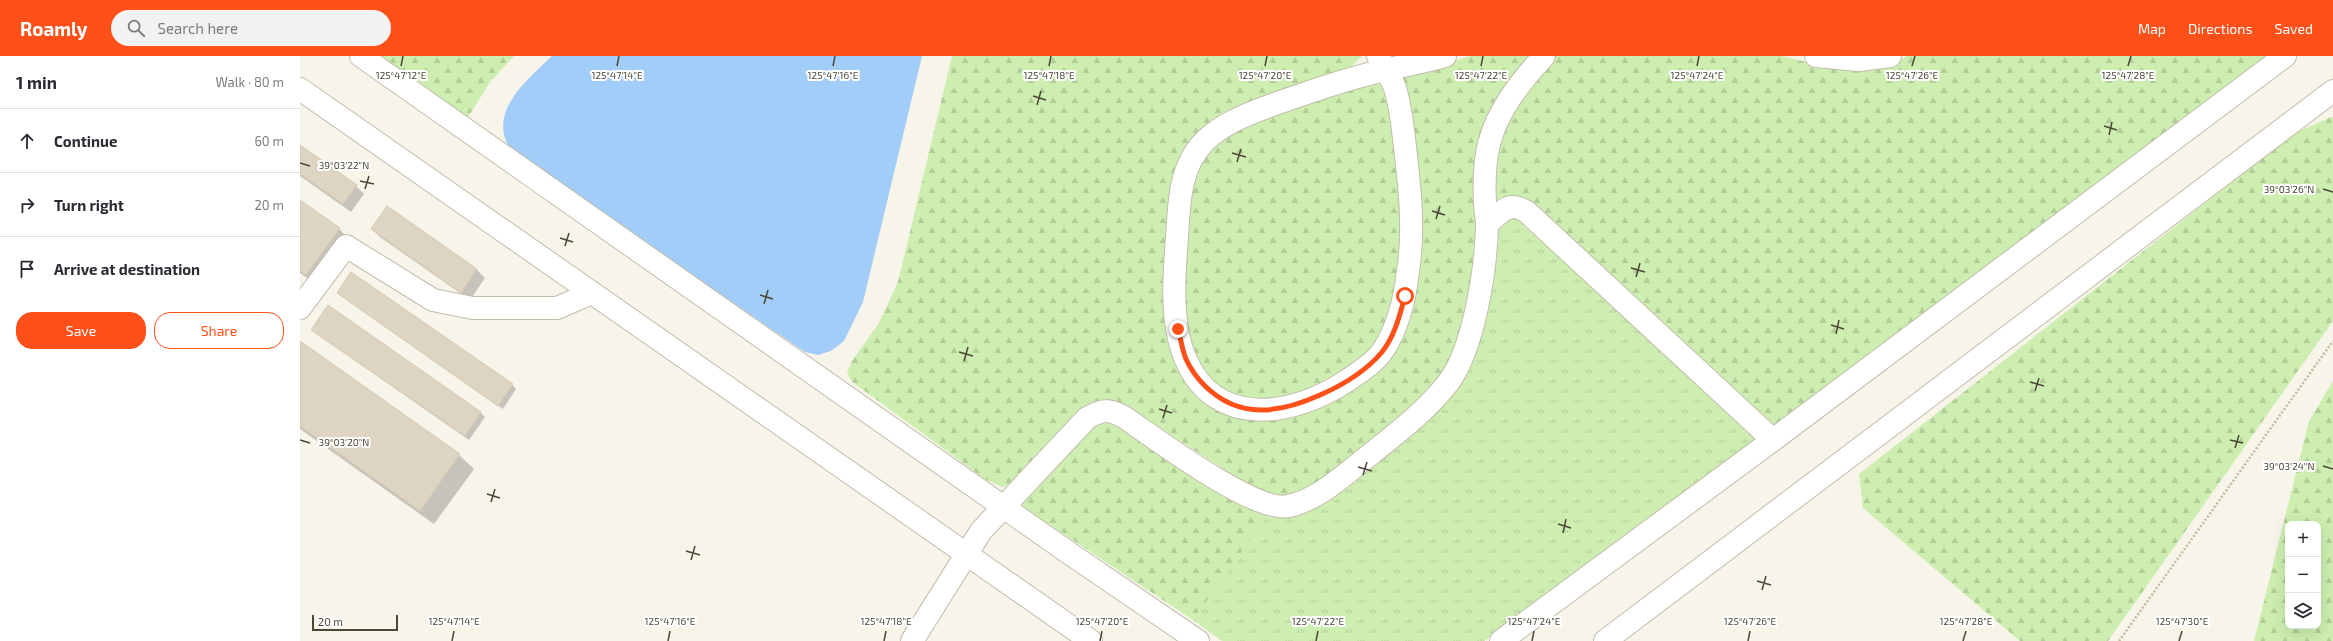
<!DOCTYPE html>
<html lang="en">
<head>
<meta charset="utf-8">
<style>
  :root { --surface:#fff; --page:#f2f2f3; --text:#2b2b33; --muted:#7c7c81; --line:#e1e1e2; --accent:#ff5019 }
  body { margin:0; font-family:"Exo 2",sans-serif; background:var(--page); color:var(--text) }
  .controls { position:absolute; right:12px; bottom:12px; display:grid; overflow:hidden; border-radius:8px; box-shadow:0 4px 16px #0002 }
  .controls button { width:36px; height:36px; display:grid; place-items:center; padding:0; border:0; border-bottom:1px solid var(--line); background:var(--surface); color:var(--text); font:20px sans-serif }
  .scale { position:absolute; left:12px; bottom:10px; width:86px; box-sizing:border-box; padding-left:4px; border:2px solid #4c4637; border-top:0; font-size:11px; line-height:14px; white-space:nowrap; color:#4c4637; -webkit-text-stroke:3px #fff; paint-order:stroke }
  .stop { position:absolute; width:12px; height:12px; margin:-9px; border:3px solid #ff5019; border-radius:50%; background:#fff }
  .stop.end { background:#ff5019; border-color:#fff; box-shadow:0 1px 4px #0008 }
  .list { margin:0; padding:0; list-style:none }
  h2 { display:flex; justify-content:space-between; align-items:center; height:52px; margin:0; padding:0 16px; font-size:17px }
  h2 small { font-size:13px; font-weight:400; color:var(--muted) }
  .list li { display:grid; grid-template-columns:26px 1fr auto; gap:12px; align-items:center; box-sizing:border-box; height:64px; padding:0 16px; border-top:1px solid var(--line) }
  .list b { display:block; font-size:15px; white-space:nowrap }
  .list em { font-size:13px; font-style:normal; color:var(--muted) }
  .actions { display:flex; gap:8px; padding:12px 16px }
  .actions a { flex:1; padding:9px 0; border:1px solid var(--accent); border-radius:16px; text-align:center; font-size:14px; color:var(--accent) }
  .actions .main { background:var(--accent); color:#fff }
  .icon { flex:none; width:22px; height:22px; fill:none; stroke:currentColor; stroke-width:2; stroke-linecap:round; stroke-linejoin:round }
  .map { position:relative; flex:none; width:2033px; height:585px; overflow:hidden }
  header { display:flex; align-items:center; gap:24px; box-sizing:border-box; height:56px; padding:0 20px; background:var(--accent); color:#fff }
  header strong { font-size:19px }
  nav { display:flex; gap:22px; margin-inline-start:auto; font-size:14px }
  .search { width:280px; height:36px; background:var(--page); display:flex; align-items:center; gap:10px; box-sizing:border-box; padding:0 14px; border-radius:22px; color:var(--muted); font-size:15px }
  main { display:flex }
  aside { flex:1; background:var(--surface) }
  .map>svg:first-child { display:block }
  .grass { fill:url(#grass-tufts) }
  .forest { fill:url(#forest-firs); fill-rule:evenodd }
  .water { fill:#a2cdf8 }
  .shadow { fill:#0003 }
  .building { fill:#ddd4c1; stroke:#d5cab1 }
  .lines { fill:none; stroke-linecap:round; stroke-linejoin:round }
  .minor-casing { stroke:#c3bdac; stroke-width:24 }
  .path { stroke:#c7bb9b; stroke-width:2.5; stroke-dasharray:2 2; stroke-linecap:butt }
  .minor { stroke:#fff; stroke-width:22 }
  .route { stroke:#ff5019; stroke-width:5 }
  .ticks { fill:none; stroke:#4c4637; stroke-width:1.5 }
  .ticks-label { font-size:10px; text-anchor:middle; fill:#4c4637; stroke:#fff; stroke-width:4; stroke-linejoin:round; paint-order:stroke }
</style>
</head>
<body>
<header>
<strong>Roamly</strong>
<div class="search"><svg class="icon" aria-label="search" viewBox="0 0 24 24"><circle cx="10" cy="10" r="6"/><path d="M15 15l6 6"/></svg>Search here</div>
<nav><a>Map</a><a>Directions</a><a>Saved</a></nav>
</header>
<main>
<aside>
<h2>1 min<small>Walk · 80 m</small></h2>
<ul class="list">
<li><svg class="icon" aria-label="ahead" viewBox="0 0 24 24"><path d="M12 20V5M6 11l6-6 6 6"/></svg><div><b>Continue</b></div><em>60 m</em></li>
<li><svg class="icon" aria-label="right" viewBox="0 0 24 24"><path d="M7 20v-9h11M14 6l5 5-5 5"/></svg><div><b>Turn right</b></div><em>20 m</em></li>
<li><svg class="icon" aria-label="arrive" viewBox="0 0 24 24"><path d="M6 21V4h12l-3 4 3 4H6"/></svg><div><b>Arrive at destination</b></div></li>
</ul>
<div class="actions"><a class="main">Save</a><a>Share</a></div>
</aside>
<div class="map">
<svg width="2033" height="585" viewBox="0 0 2033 585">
  <defs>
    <pattern id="grass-tufts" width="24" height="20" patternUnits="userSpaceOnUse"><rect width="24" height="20" fill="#cdeeb0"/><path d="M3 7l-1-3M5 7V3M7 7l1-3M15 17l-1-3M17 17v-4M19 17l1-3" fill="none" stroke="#b2cd98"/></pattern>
    <pattern id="forest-firs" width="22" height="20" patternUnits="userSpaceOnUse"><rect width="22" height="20" fill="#cdeeb0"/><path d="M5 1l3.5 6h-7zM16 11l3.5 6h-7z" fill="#b2cd98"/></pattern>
  </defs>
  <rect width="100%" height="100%" fill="#f7f4ea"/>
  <!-- grass -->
  <path class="grass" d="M1215 157 1460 381 1184 585H922L893 564 967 460C985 463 996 461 1013 453L1192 203 1199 170Z"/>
  <!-- forest -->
  <g class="forest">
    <path d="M75 0H214L190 26 167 63Z"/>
    <path d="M652 0H1062L1048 14 956 45 874 122 892 331 981 360 1105 272 1101 20 1171 0H1234L1219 17 1178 152 1175 211 1161 278 1141 322 1112 353 1038 415 988 442 975 440 951 431 836 356C813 344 800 337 779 355L713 427 702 431 685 423 551 325 547 317 552 305 579 267 598 226Z"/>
    <path d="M1253 0H1482L1527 11 1597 6 1607 0H1974L1627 259 1471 371 1229 151 1197 154 1191 114 1204 61Z"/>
    <path d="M1078 27 1086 34 1091 46 1102 157 1098 240 1074 294 1059 307 1000 339 953 347 918 332 894 303 887 273 883 232 892 128 902 102 934 73 1065 28Z"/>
    <path d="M2031 61H2033V265L1808 585H1720L1563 452 1559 418 1993 78Z"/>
    <path d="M2033 325V585H1954L2009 365ZM1988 468H2018V570H1988Z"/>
    <path d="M810 365 821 370 938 445 967 460 893 564 726 453 722 449 725 443 793 370 801 366Z"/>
  </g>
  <!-- water -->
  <path class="water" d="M252 0H622L563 246 544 285 531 295 518 299 505 296 212 96C185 57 226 25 252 0Z"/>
  <!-- shadow -->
  <g class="shadow">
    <path d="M0 90 56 130 64 138 51 156 0 120Z"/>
    <path d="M0 145 39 173 51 185 18 230 0 217Z"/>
    <path d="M88 151 177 214 185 222 170 244 80 181 72 173Z"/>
    <path d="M38 237 212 329 216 333 203 353Z"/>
    <path d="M28 251 181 357 185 361 169 384 17 278Z"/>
    <path d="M0 286 159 399 174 413 134 468 0 373Z"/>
  </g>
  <!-- building -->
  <g class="building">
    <path d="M0 89 57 129 43 148 0 118Z"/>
    <path d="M0 144 40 172 6 219 0 215Z"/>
    <path d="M87 150 177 213 161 237 71 173Z"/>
    <path d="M51 216 213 328 198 350 37 237Z"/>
    <path d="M28 249 181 356 165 380 11 274Z"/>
    <path d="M0 285 160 398 120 455 0 370Z"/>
  </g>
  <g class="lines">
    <!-- minor casing -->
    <g class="minor-casing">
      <g id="minor">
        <path d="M61 0 769 497 898 585"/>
        <path d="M1078 0C1084 10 1091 21 1095 32 1100 48 1102 66 1104 82 1109 126 1115 171 1108 215 1105 243 1099 269 1084 293 1075 307 1058 317 1045 326 993 360 916 373 886 304 870 268 874 219 877 182 879 149 879 110 905 85 923 67 948 58 972 49 1009 36 1046 23 1085 14 1105 9 1125 6 1145 0"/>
        <path d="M1516 0 1559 4 1590 0"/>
        <path d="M0 33 791 585"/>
        <path d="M1187 168C1202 156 1208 144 1227 156L1473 384"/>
        <path d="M0 252 46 190 133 244 173 252H257L292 237"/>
        <path d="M612 585 681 475 787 362C803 353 808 353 824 361 855 382 956 458 989 450 1020 443 1046 417 1071 398 1098 376 1126 355 1148 327 1174 293 1186 213 1187 169 1187 162 1185 155 1185 147 1184 127 1184 108 1189 88 1197 55 1221 25 1244 0"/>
        <path d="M1201 585 1473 384 1985 0"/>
        <path d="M1305 585 2033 35"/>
      </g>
    </g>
    <!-- path -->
    <path class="path" d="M1819 585 2033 285"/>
    <!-- minor -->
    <use href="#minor" class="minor"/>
  </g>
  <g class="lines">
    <!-- route -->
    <path class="route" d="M878 273C881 283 882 294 886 303 890 312 898 323 905 330 940 364 980 357 1020 339 1043 329 1066 315 1082 296 1095 280 1100 258 1105 240"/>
  </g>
  <!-- ticks -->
  <path class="ticks" d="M101 10 103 0M317 10 319 0M533 10 535 0M749 10 751 0M965 10 967 0M1181 10 1183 0M1397 10 1399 0M1612 10 1615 0M1828 10 1831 0M733 40 746 44M737 49 741 35M1804 70 1817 74M1809 79 1812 66M932 97 946 101M937 106 941 93M0 107 10 110M60 125 74 128M65 133 69 120M2023 133 2033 136M1132 155 1145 159M1136 163 1140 150M260 182 273 186M265 190 269 177M1331 212 1345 216M1336 221 1340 207M460 239 473 243M464 248 468 234M1531 269 1544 273M1536 278 1539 264M659 296 673 300M664 305 668 291M1730 326 1744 330M1735 335 1739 322M859 353 872 357M863 362 867 349M0 384 10 387M1930 384 1943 387M1935 392 1939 379M2023 410 2033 413M1058 411 1072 415M1063 419 1067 406M187 438 200 442M191 446 195 433M1258 468 1271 472M1263 477 1266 463M386 495 400 499M391 504 395 490M1457 525 1471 529M1462 534 1466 520M152 585 154 575M368 585 370 575M584 585 586 575M800 585 802 575M1016 585 1018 575M1232 585 1234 575M1448 585 1450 575M1663 585 1666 575M1879 585 1882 575"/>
  <g class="ticks-label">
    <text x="101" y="23">125°47'12"E</text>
    <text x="317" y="23">125°47'14"E</text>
    <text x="533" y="23">125°47'16"E</text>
    <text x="749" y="23">125°47'18"E</text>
    <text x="965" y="23">125°47'20"E</text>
    <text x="1181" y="23">125°47'22"E</text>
    <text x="1397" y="23">125°47'24"E</text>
    <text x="1612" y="23">125°47'26"E</text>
    <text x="1828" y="23">125°47'28"E</text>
    <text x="44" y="113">39°03'22"N</text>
    <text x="1989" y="137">39°03'26"N</text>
    <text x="44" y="390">39°03'20"N</text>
    <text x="1989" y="414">39°03'24"N</text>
    <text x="154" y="569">125°47'14"E</text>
    <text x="370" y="569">125°47'16"E</text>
    <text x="586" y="569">125°47'18"E</text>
    <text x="802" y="569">125°47'20"E</text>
    <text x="1018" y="569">125°47'22"E</text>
    <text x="1234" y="569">125°47'24"E</text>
    <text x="1450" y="569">125°47'26"E</text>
    <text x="1666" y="569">125°47'28"E</text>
    <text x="1882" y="569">125°47'30"E</text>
  </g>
</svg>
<div class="controls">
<button>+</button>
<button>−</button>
<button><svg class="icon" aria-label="layers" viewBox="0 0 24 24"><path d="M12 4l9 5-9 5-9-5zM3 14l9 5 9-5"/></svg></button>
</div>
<div class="scale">20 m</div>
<div class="stop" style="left:1105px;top:240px"></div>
<div class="stop end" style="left:878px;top:273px"></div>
</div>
</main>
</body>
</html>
